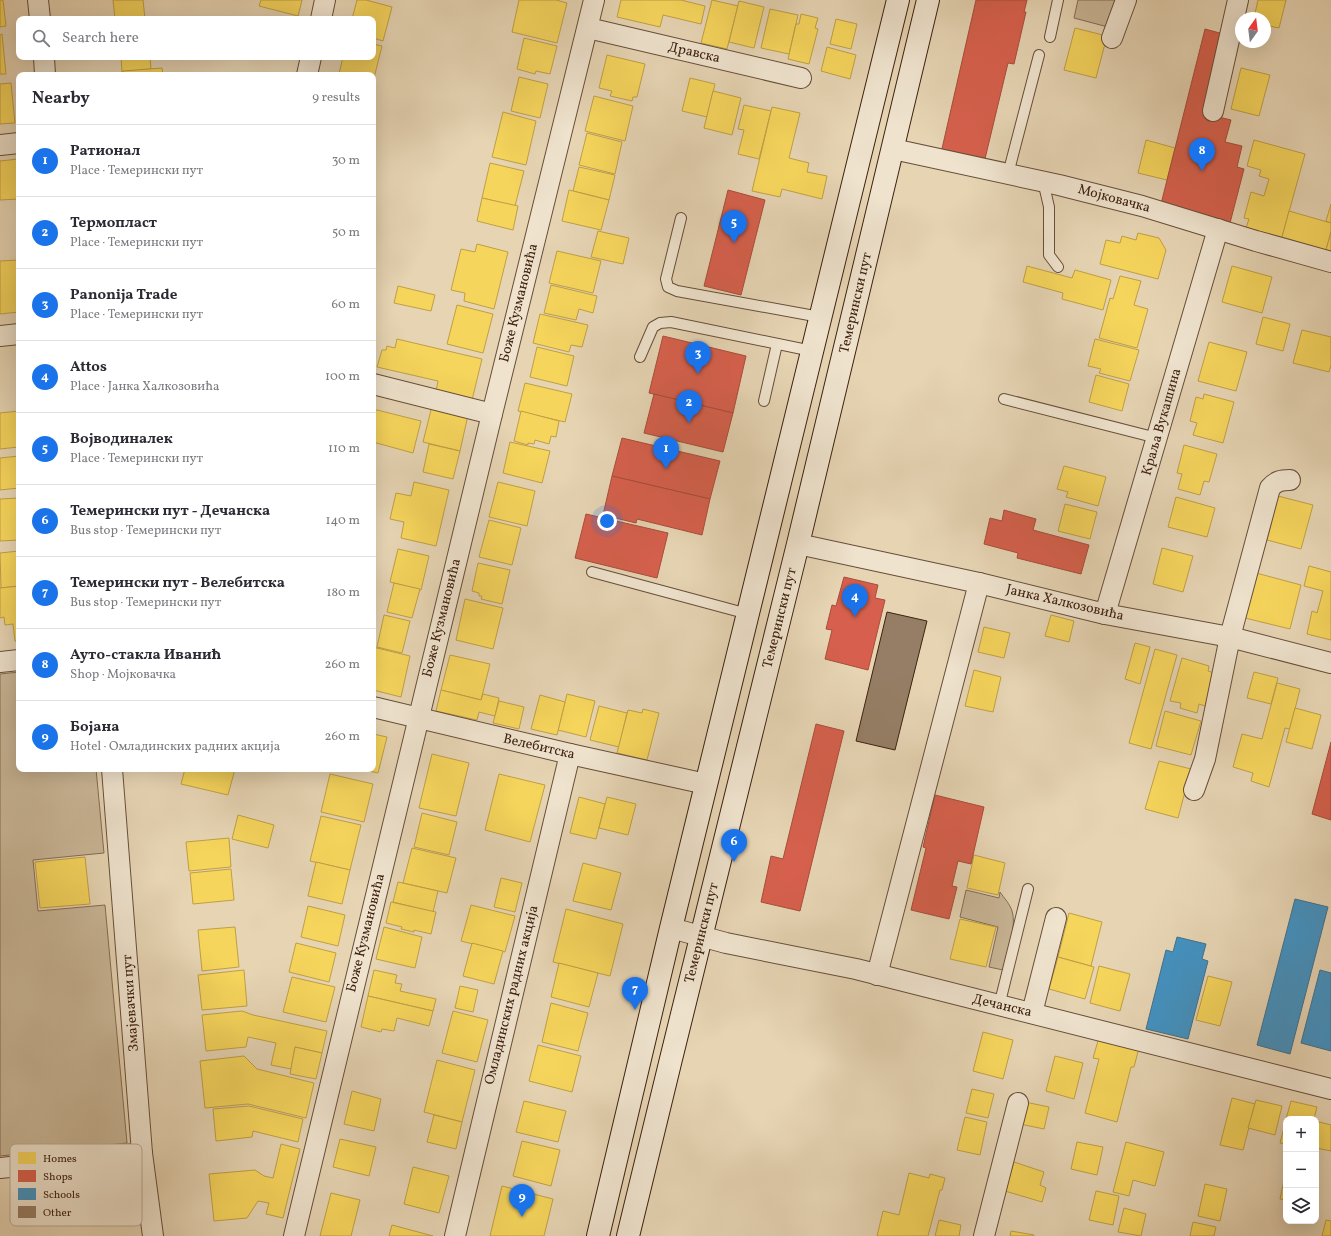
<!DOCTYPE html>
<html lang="en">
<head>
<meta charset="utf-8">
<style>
  :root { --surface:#fff; --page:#f7f7f7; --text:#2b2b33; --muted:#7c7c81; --line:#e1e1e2; --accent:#1a73e8 }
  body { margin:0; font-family:Vollkorn,serif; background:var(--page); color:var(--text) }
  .controls { position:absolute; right:12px; bottom:12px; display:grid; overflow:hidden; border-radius:8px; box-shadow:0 4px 16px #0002 }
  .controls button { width:36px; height:36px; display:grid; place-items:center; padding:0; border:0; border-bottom:1px solid var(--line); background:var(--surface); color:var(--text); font:20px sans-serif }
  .compass { position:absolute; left:1235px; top:12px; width:36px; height:36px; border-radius:50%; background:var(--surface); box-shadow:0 4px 16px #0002; rotate:14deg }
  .you { position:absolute; left:607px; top:521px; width:14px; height:14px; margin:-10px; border:3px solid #fff; border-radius:50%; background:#1a73e8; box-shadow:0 0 0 6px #1a73e833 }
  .badge { display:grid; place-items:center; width:26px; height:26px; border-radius:50%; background:var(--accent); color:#fff; font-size:13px; font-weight:700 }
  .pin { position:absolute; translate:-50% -33px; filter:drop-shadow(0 1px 2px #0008) }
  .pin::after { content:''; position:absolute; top:21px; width:14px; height:12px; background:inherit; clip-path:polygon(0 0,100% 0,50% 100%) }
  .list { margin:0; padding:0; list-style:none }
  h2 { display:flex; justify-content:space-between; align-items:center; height:52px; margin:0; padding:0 16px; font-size:17px }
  h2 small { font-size:13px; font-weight:400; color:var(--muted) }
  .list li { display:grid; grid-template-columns:26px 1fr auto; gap:12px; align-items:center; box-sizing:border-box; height:72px; padding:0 16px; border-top:1px solid var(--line) }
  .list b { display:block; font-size:15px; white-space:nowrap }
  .list p { margin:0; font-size:13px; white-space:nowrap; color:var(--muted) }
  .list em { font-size:13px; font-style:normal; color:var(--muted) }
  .icon { flex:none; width:22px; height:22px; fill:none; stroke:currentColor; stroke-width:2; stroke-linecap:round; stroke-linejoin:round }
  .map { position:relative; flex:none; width:1331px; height:1236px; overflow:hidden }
  .search { position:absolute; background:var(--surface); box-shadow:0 4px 16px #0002; left:16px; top:16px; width:360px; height:44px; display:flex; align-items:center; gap:10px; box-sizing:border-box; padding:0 14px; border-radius:8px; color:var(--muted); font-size:15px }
  .panel { position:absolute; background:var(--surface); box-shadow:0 4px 16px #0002; left:16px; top:72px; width:360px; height:700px; border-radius:8px }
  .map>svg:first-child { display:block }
  .green { fill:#c9b697; stroke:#846c54 }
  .homes { fill:#f6d55c; stroke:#bf9f45 }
  .shops { fill:#d6604d; stroke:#a84d3b }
  .schools { fill:#4393c3; stroke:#42718d }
  .building { fill:#957e65; stroke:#3e2110 }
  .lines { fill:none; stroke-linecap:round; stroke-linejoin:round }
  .lane-casing { stroke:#684e39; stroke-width:12 }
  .street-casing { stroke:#684e39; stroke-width:22 }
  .secondary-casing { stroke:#3e2110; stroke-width:24 }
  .lane { stroke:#efe3ce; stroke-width:10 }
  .street { stroke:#efe3ce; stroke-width:20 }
  .secondary { stroke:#efe3ce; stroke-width:22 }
  .labels { text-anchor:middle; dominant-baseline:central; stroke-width:4; stroke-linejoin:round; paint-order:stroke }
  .street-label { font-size:14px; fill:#3e2110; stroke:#efe3ce }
  .key { fill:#efe3ce; stroke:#baa995; stroke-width:1 }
  .key-label { font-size:11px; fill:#3e2110 }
</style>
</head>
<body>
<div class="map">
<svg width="1331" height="1236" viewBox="0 0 1331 1236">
  <rect width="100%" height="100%" fill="#e6d4b3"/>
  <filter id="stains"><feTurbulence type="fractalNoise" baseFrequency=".005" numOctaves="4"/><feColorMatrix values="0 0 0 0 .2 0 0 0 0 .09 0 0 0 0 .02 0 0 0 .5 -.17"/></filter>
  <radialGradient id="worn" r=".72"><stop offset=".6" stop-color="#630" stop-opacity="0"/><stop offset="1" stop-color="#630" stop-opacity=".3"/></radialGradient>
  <!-- green -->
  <g class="green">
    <path d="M1078 0H1118L1108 27 1074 18Z"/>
    <path d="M19 672V769H96L104 853 33 860 38 911 105 905 127 1143 0 1156V674Z"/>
    <path d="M966 890 999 898 1000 892C1004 898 1010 904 1012 911 1017 927 1007 953 1003 970L989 967 998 927 960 917Z"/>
  </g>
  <!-- homes -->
  <g class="homes">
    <path d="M0 0H3L6 26 0 27Z"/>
    <path d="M113 0H143L145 19H115Z"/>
    <path d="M261 0H302L298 16 259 6Z"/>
    <path d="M357 0H366L392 7 383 41 373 38V19H352Z"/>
    <path d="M519 0H556L567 3 557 43 512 32Z"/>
    <path d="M621 0H681L705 6 701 24 663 15 660 27 617 17Z"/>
    <path d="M712 0 738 6 727 49 701 43Z"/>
    <path d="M1258 0H1286L1279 28 1265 25V18H1254Z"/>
    <path d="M739 1 764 7 754 48 729 42Z"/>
    <path d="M770 9 798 15 789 54 761 48Z"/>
    <path d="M801 14 818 18 815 28 818 29 809 64 788 59 796 24H799Z"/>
    <path d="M836 19 857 24 851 49 830 44Z"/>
    <path d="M1075 28 1107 36 1096 78 1064 70Z"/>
    <path d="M2 34 6 74H0V35Z"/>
    <path d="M524 38 557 46 550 74 536 71 535 74 517 69Z"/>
    <path d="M373 44 382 46 373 82V75H344L339 74 343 57H373Z"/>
    <path d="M827 47 856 55 850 79 821 71Z"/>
    <path d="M607 55 645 64 637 97H633L632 101 610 96 612 91 599 88Z"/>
    <path d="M121 57H150L151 69 122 72Z"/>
    <path d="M162 68 163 75H123V71Z"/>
    <path d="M1241 68 1270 75 1259 116 1231 109Z"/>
    <path d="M519 77 548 84 540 118 511 111Z"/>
    <path d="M690 78 715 84 707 117 682 111Z"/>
    <path d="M11 83 15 123 0 124V84Z"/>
    <path d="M713 91 741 98 732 135 704 128Z"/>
    <path d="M594 96 633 106 625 141 585 131Z"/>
    <path d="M744 105 771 111 759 159 738 154 744 130 738 129Z"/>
    <path d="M772 107 800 113 789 158 809 163 807 172 827 176 822 199 782 189 780 197 752 191Z"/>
    <path d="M503 112 536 121 526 165 492 157Z"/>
    <path d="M587 133 622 142 615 174 579 165Z"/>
    <path d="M1146 140 1175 148 1167 180 1138 173Z"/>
    <path d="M1254 140 1305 154 1282 237 1246 228 1249 219 1244 218 1251 192 1264 196 1269 179 1259 176 1261 170 1247 166Z"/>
    <path d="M18 159 19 199 0 200V161Z"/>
    <path d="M490 163 524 171 515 206 482 198Z"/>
    <path d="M579 167 615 175 609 200 573 191Z"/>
    <path d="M569 190 609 200 601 230 562 221Z"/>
    <path d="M482 198 518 206 513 230 477 221Z"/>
    <path d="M1331 204V223L1326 221Z"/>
    <path d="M1289 211 1331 223V232L1326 250 1282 237Z"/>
    <path d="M598 231 629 238 623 264 591 257Z"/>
    <path d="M1331 232V251L1326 250Z"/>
    <path d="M1138 233 1159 238 1166 250 1158 279 1100 264 1106 240 1120 243 1122 236 1136 240Z"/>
    <path d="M477 244 508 252 494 309 464 301 465 293 451 290 461 249 475 252Z"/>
    <path d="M557 251 601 261 593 293 549 283Z"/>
    <path d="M19 260V312L0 314V261Z"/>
    <path d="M1027 266 1072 278 1075 270 1111 280 1103 310 1062 299 1063 293 1023 282Z"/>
    <path d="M1232 266 1272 277 1262 313 1222 302Z"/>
    <path d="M1120 276 1141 281 1134 305 1148 309 1137 348 1099 338 1110 298 1113 299Z"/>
    <path d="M551 285 597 296 593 313 579 309 576 320 544 313Z"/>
    <path d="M398 286 435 295 431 311 394 303Z"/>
    <path d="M457 305 493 314 483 353 447 344Z"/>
    <path d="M540 314 588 325 582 347 571 345 569 352 533 343Z"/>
    <path d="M1263 317 1290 324 1283 351 1256 344Z"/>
    <path d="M1302 330 1331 337V365L1329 372 1293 363Z"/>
    <path d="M397 339 482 359 472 400 436 391 438 381 377 367 382 350H386L387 346 395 348Z"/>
    <path d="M1095 339 1139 350 1130 381 1099 373 1101 369 1088 366Z"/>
    <path d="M1209 342 1247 352 1236 391 1198 381Z"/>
    <path d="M537 347 574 356 567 386 530 377Z"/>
    <path d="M1096 375 1129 384 1122 411 1089 402Z"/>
    <path d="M525 383 572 394 565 422 518 411Z"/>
    <path d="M1204 394 1234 402 1223 443 1193 435 1197 423 1190 421 1196 397 1203 399Z"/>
    <path d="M432 406 468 415 460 451 423 442Z"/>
    <path d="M373 409 421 421 413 453 373 442Z"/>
    <path d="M19 411V447L0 449V413Z"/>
    <path d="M521 411 559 421 556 437 551 436 549 444 535 440 534 444 528 443V445L514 441Z"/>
    <path d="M510 442 550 451 542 483 503 473Z"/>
    <path d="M429 444 460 451 453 479 423 472Z"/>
    <path d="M1184 445 1217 454 1209 482 1204 481 1200 495 1178 489 1182 474 1177 473Z"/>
    <path d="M19 456V488L0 490V458Z"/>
    <path d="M1064 466 1106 477 1098 506 1066 497 1068 492 1057 489Z"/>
    <path d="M414 482 449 490 436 546 401 538 404 522 390 519 396 493 411 496Z"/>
    <path d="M498 482 535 491 527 526 489 517Z"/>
    <path d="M1278 496 1313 505 1301 549 1267 540Z"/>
    <path d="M1176 497 1215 508 1207 537 1168 527Z"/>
    <path d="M19 498V540L0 541V499Z"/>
    <path d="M1065 504 1097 512 1090 539 1058 531Z"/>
    <path d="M489 520 521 528 512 565 479 557Z"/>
    <path d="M1162 548 1193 556 1183 592 1153 584Z"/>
    <path d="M398 549 429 556 421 590 390 582Z"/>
    <path d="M19 551V586L1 588 0 553Z"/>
    <path d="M478 563 510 570 502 604 481 599 482 596H479V593L472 591Z"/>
    <path d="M1309 566 1331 572V640L1307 634 1312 611 1317 613 1323 591 1304 586Z"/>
    <path d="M1256 573 1301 585 1290 629 1245 618Z"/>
    <path d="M394 583 420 589 412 618 387 612Z"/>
    <path d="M19 586V641H15L13 624 5 625 4 617 0 618V588Z"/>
    <path d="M465 599 503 608 493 649 456 640Z"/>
    <path d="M384 615 410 621 402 653 377 647Z"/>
    <path d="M1051 615 1074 621 1069 642 1045 636Z"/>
    <path d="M984 627 1010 633 1004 658 978 652Z"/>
    <path d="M1135 643 1150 647 1140 684 1125 679Z"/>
    <path d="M373 647 410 656 401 697 373 690Z"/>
    <path d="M1155 649 1177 655 1151 749 1129 743Z"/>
    <path d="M450 655 490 664 481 700 441 690Z"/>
    <path d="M1182 658 1209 666 1208 671 1214 673 1205 706 1199 704 1197 713 1180 708 1181 703 1170 701Z"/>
    <path d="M974 670 1001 677 993 712 965 706Z"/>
    <path d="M1254 672 1278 678 1271 704 1247 698Z"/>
    <path d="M1277 683 1300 689 1290 729 1285 728 1269 787 1251 781 1253 773 1233 767 1242 734 1262 739Z"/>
    <path d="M441 690 481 700 483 694 499 698 495 716 479 712 477 720 436 711Z"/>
    <path d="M567 694 595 701 586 737 558 730Z"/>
    <path d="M540 695 565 702 557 735 531 729Z"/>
    <path d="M499 701 524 707 519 729 493 723Z"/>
    <path d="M599 706 627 713 619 747 590 740Z"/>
    <path d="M1295 708 1321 715 1312 749 1286 742Z"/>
    <path d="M643 709 659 713 647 760 617 753 628 710 642 713Z"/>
    <path d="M1165 711 1201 721 1191 755 1156 746Z"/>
    <path d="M373 734 387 737 378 773 360 769H373Z"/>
    <path d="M432 754 469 763 456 816 419 808Z"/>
    <path d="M1159 761 1191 769 1178 818 1145 809Z"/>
    <path d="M185 769H235L228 795 181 784Z"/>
    <path d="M330 774 373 784 364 822 321 812Z"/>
    <path d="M499 774 545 785 530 842 485 830Z"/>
    <path d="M579 797 605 804 596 839 570 833Z"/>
    <path d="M607 797 636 804 628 835 599 828Z"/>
    <path d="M422 813 457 822 449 855 414 847Z"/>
    <path d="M238 815 274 825 268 848 232 839Z"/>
    <path d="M321 816 361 825 350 870 310 861Z"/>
    <path d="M229 838 231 867 189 871 186 842Z"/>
    <path d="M412 848 456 858 447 893 403 883Z"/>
    <path d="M974 855 1005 863 998 895 967 888Z"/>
    <path d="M85 857 90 904 40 908 35 862Z"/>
    <path d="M316 862 350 870 342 904 308 896Z"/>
    <path d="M583 863 621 873 611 910 573 901Z"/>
    <path d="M231 869 234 900 193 904 190 873Z"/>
    <path d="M501 878 522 883 515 912 494 907Z"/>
    <path d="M398 882 438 891 433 912 393 902Z"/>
    <path d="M391 902 436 912 431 934 414 930V932L401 929 402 927 386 923Z"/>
    <path d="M471 905 515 916 505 952 461 941Z"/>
    <path d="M308 906 345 915 338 946 301 937Z"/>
    <path d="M566 909 623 924 610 976 553 962Z"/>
    <path d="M1069 913 1102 922 1091 966 1058 957Z"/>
    <path d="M960 919 996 927 986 967 950 959Z"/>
    <path d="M235 927 239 967 202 971 198 930Z"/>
    <path d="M384 927 422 937 415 968 376 959Z"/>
    <path d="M296 943 336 953 329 982 289 972Z"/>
    <path d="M472 943 503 951 494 984 463 976Z"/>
    <path d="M1058 957 1094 967 1085 999 1049 989Z"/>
    <path d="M559 963 598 973 589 1007 551 997Z"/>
    <path d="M1099 966 1130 974 1120 1011 1090 1003Z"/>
    <path d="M244 970 247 1006 202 1010 198 975Z"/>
    <path d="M374 970 397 975 395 983 402 984 400 991 436 999 433 1011 368 996Z"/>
    <path d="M1208 976 1232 982 1220 1026 1196 1020Z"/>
    <path d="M292 977 335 987 326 1022 283 1012Z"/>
    <path d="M460 986 478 990 473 1012 455 1008Z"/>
    <path d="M368 996 433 1011 429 1026 397 1018 394 1031 382 1029 381 1032 361 1027Z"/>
    <path d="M551 1003 588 1013 578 1051 542 1042Z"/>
    <path d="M242 1011 253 1015 327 1031 322 1053 295 1047 291 1069 271 1065 276 1043 248 1037 246 1047 206 1051 202 1015Z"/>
    <path d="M453 1011 488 1020 477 1062 442 1053Z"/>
    <path d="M983 1032 1013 1040 1003 1079 973 1071Z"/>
    <path d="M1100 1034 1140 1044 1134 1067H1131L1117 1122 1085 1113 1099 1059 1093 1058Z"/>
    <path d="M538 1045 581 1056 572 1092 529 1081Z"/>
    <path d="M295 1047 322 1053 316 1079 290 1074Z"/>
    <path d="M244 1056 257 1069 314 1083 306 1118 248 1104 205 1108 200 1061Z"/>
    <path d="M1055 1056 1083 1063 1074 1099 1046 1091Z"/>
    <path d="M437 1060 475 1070 462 1122 424 1112Z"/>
    <path d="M972 1089 994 1094 988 1118 966 1113Z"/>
    <path d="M352 1091 381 1099 374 1131 344 1124Z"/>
    <path d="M1232 1098 1255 1104 1243 1150 1220 1145Z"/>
    <path d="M1256 1100 1282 1106 1275 1135 1248 1128Z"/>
    <path d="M524 1101 566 1111 558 1142 516 1132Z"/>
    <path d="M1291 1101 1317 1107 1314 1119H1286Z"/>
    <path d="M1025 1102 1049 1107 1044 1129 1020 1124Z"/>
    <path d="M249 1106 303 1119 298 1142 253 1131 252 1137 216 1141 213 1109Z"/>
    <path d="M434 1115 462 1122 456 1149 427 1142Z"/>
    <path d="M965 1117 987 1122 980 1155 957 1150Z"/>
    <path d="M1286 1120V1144L1280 1143Z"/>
    <path d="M1319 1122 1331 1125V1151L1316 1148V1134Z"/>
    <path d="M340 1139 376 1147 369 1176 333 1167Z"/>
    <path d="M522 1141 560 1150 551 1186 513 1176Z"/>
    <path d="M1077 1142 1103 1147 1097 1175 1071 1169Z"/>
    <path d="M1126 1142 1164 1152 1155 1186 1133 1180 1129 1196 1113 1192Z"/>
    <path d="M281 1144 300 1149 283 1218 266 1214 269 1203 258 1201 247 1218 214 1221 209 1174 255 1170 264 1176 273 1178Z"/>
    <path d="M1014 1162 1044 1172 1040 1185 1046 1188 1042 1202 1005 1191Z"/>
    <path d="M413 1167 449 1176 439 1213 404 1204Z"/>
    <path d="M909 1173 929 1178 930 1174 945 1178 942 1190H940L928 1236H877L883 1211 899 1215Z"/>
    <path d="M1285 1175H1286V1200L1280 1199Z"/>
    <path d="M1205 1184 1227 1189 1220 1221 1198 1216Z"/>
    <path d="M502 1186 553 1199 544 1236H490Z"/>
    <path d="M1096 1191 1119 1196 1113 1225 1089 1220Z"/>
    <path d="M331 1193 360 1200 351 1236H320Z"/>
    <path d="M1124 1208 1146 1214 1141 1236 1118 1232Z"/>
    <path d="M939 1220 961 1225 959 1236H935Z"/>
    <path d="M1326 1220 1331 1221V1236H1322Z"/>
    <path d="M1193 1222 1216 1227 1214 1236H1190Z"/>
    <path d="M392 1225 433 1236H389Z"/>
    <path d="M1011 1231 1034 1235V1236H1010Z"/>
  </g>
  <!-- shops -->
  <g class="shops">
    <path d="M976 0H1027L1024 12H1026L1014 64 1008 63 984 163 941 153Z"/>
    <path d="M1205 29 1227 35 1206 114 1231 120 1225 142 1242 146 1237 167 1244 169 1230 223 1161 204Z"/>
    <path d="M728 190 765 200 741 295 704 286Z"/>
    <path d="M663 336 746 356 733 413 649 393Z"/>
    <path d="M654 394 733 413 723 452 644 433Z"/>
    <path d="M622 438 720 461 710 499 612 476Z"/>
    <path d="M612 476 710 499 702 535 637 519 636 523 603 515Z"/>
    <path d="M1004 510 1036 519 1033 530 1089 545 1081 574 1017 558 1018 553 984 544 990 518 1002 521Z"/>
    <path d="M586 514 668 533 657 578 575 558Z"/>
    <path d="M844 577 878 585 875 598 885 600 868 670 825 659 832 630 826 629 832 605 836 606Z"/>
    <path d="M816 724 844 731 800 911 761 902 771 856 783 859Z"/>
    <path d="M1331 742V820L1312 814Z"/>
    <path d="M935 795 984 807 971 864 958 861 952 886 957 887 949 919 911 910 926 848 923 847Z"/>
  </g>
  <!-- schools -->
  <g class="schools">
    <path d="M1295 899 1328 907 1290 1054 1257 1045Z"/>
    <path d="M1177 937 1206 944 1202 959 1208 961 1188 1039 1146 1029 1166 950 1173 952Z"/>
    <path d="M1320 970 1331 973V1051L1301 1043Z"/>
  </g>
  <!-- building -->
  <path class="building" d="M887 612 927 621 895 750 856 741Z"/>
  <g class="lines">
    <!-- lane casing -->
    <g class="lane-casing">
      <g id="lane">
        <path d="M1050 37 1058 0"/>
        <path d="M1008 174 1039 55"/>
        <path d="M1043 181 1049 207V255L1058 267"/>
        <path d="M681 218 666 279 668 287 677 291 820 317"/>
        <path d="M640 357 653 327 660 323 671 322 812 351"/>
        <path d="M1004 399 1157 438"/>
        <path d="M764 401 777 344"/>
        <path d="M592 572 748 614"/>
        <path d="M999 1006 1028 889"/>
      </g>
    </g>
    <!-- street casing -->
    <g class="street-casing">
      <g id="street">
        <path d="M38 0 40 19"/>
        <path d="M321 19 325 0"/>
        <path d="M588 28 801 78"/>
        <path d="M1112 38 1126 0"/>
        <path d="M44 57 45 75"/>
        <path d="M307 75 311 57"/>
        <path d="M1213 111 1238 0"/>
        <path d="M0 145 19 143"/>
        <path d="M893 149 1059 185 1142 206 1256 241 1331 262"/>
        <path d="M0 336 19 334"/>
        <path d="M373 384 492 414"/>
        <path d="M798 544 979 583 1105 614 1230 637 1331 663"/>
        <path d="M1105 614 1218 229"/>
        <path d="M0 662 19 660"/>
        <path d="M373 707 570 754 706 784"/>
        <path d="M112 769 142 1153 153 1236"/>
        <path d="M1194 790 1205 759 1230 637 1270 488C1276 481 1281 480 1290 480"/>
        <path d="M671 928 726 943 856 969 1331 1089"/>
        <path d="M877 975 979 583"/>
        <path d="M1032 1013 1056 918"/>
        <path d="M0 1168 142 1153"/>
        <path d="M294 1236 492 414 594 0"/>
        <path d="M455 1236 570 754"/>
        <path d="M984 1236 1018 1103"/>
      </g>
    </g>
    <!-- secondary casing -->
    <g class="secondary-casing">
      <g id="secondary">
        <path d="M598 1236 671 928 898 0"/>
        <path d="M628 1236 671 1059 798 544 928 0"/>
      </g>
    </g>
    <!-- lane -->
    <use href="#lane" class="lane"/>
    <!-- street -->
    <use href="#street" class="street"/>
    <!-- secondary -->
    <use href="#secondary" class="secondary"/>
  </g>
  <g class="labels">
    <!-- street labels -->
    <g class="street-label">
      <text transform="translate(694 53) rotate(13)">Дравска</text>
      <text transform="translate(1114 199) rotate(15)">Мојковачка</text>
      <text transform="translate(519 303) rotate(-76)">Боже Кузмановића</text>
      <text transform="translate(856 303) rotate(-77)">Темерински пут</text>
      <text transform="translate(1162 422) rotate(-74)">Краља Вукашина</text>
      <text transform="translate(1065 603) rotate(13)">Јанка Халкозовића</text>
      <text transform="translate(442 618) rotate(-76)">Боже Кузмановића</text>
      <text transform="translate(780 618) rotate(-76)">Темерински пут</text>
      <text transform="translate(539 747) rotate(13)">Велебитска</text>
      <text transform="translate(366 933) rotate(-76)">Боже Кузмановића</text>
      <text transform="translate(702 933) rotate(-76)">Темерински пут</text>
      <text transform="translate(512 995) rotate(-76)">Омладинских радних акција</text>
      <text transform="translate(131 1003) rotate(-94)">Змајевачки пут</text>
      <text transform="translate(1002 1006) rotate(13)">Дечанска</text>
    </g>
  </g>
  <!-- legend -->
  <rect x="10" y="1144" width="132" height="82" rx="6" class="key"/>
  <rect x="18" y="1152" width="18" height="12" fill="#f6d55c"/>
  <rect x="18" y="1170" width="18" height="12" fill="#d6604d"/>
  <rect x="18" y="1188" width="18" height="12" fill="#4393c3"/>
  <rect x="18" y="1206" width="18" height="12" fill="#957e65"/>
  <g class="key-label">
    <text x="43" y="1162">Homes</text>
    <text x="43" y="1180">Shops</text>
    <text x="43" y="1198">Schools</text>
    <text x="43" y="1216">Other</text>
  </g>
  <rect width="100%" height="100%" filter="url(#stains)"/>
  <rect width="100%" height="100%" fill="url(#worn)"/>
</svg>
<div class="controls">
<button>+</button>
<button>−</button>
<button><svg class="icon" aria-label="layers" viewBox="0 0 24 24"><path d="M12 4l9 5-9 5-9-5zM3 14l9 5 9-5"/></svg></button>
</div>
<svg class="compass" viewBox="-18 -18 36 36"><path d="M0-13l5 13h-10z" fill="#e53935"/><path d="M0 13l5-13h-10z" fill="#7c7c81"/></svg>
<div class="you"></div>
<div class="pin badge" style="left:666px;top:469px">1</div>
<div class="pin badge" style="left:689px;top:423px">2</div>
<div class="pin badge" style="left:698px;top:374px">3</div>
<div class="pin badge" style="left:855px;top:617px">4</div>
<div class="pin badge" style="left:734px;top:243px">5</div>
<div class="pin badge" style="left:734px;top:862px">6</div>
<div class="pin badge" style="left:635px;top:1010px">7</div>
<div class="pin badge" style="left:1202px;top:171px">8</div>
<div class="pin badge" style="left:522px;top:1217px">9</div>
<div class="search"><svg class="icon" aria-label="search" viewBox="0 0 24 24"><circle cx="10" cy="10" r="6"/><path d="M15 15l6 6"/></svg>Search here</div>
<section class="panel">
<h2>Nearby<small>9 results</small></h2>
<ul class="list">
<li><span class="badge">1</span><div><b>Ратионал</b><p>Place · Темерински пут</p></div><em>30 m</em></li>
<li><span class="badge">2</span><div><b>Термопласт</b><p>Place · Темерински пут</p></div><em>50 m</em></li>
<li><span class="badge">3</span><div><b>Panonija Trade</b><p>Place · Темерински пут</p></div><em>60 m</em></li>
<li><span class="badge">4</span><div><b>Attos</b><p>Place · Јанка Халкозовића</p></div><em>100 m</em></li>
<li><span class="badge">5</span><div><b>Војводиналек</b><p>Place · Темерински пут</p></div><em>110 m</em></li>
<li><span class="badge">6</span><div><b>Темерински пут - Дечанска</b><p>Bus stop · Темерински пут</p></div><em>140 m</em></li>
<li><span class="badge">7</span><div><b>Темерински пут - Велебитска</b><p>Bus stop · Темерински пут</p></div><em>180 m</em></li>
<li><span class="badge">8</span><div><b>Ауто-стакла Иванић</b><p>Shop · Мојковачка</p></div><em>260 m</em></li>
<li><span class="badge">9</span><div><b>Бојана</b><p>Hotel · Омладинских радних акција</p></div><em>260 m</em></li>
</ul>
</section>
</div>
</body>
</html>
